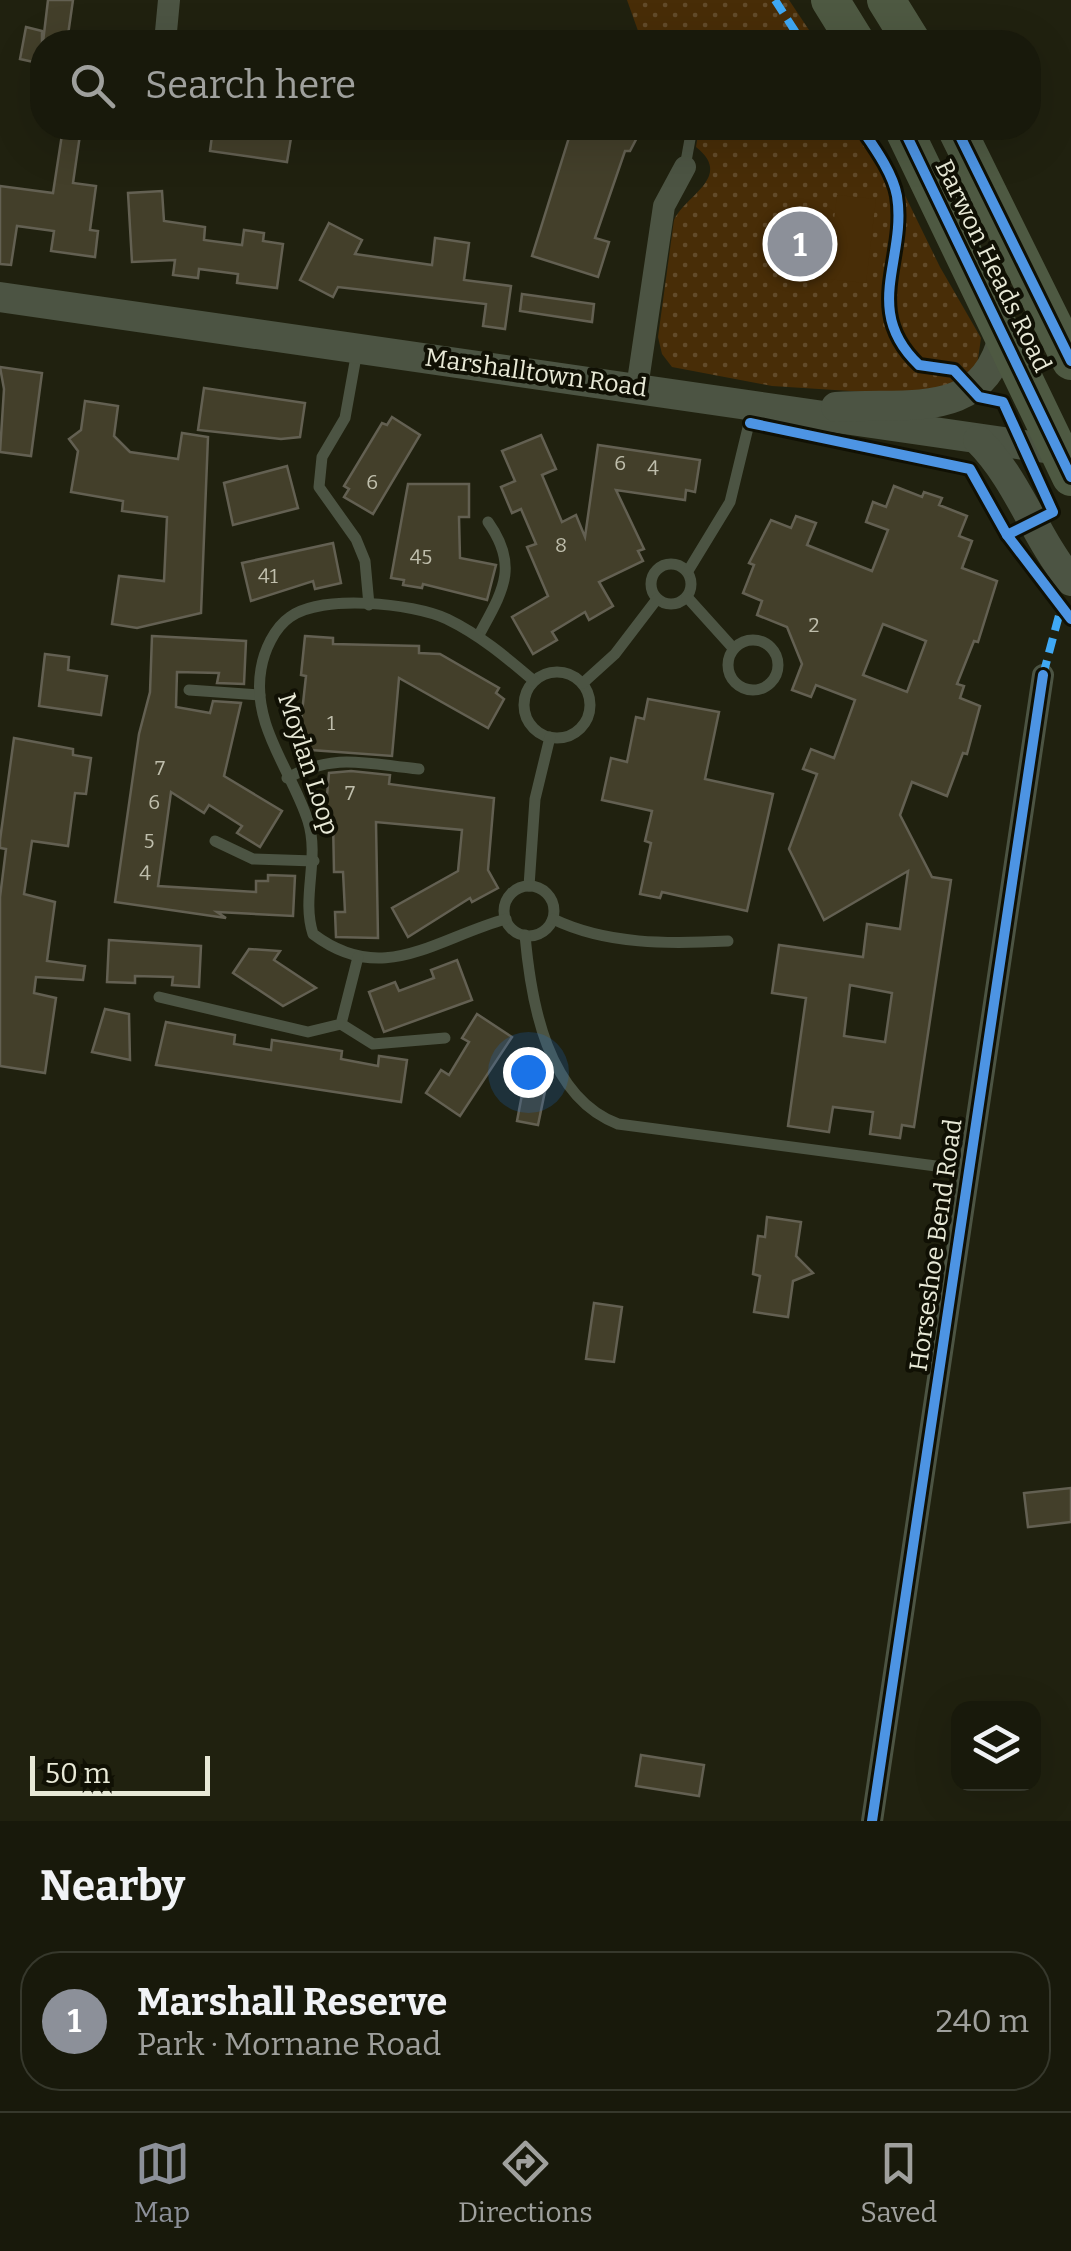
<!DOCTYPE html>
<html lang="en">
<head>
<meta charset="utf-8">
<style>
  :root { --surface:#18190b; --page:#252619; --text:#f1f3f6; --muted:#9fa09d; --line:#36382c; --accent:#8c9099 }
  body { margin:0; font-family:Bitter,serif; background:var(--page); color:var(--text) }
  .controls { position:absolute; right:30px; bottom:30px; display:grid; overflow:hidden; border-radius:20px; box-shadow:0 10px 40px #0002 }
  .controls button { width:90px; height:90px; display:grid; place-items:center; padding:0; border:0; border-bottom:2px solid var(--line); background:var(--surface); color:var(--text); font:50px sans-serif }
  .scale { position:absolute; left:30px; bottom:25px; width:180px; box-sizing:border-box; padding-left:10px; border:5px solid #e8e9d7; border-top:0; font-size:28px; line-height:35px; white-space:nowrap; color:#e8e9d7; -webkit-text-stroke:8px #101004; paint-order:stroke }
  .you { position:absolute; left:528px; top:1072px; width:35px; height:35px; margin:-25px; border:8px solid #fff; border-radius:50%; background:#1a73e8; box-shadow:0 0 0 15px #1a73e833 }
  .badge { display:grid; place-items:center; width:65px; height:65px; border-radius:50%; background:var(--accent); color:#fff; font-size:32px; font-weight:700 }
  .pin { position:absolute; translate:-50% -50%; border:5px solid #fff; box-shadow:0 2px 10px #0006 }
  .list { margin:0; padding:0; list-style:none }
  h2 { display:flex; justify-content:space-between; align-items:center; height:130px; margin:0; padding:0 40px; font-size:42px }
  h2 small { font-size:32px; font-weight:400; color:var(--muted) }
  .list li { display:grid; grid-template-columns:65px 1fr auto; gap:30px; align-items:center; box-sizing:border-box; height:140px; margin:0 20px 20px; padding:0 20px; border:2px solid var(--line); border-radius:40px }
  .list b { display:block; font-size:38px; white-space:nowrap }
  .list p { margin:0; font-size:32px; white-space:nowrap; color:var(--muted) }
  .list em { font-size:32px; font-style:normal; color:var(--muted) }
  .icon { flex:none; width:55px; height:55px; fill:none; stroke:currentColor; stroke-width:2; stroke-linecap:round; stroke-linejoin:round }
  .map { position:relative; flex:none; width:1071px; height:1821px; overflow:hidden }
  .search { position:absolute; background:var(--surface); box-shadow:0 10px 40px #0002; left:30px; right:30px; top:30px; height:110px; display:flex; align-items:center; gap:25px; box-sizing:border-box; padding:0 35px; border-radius:40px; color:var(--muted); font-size:38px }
  .sheet { height:290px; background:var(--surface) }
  nav { display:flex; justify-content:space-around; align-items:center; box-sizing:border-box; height:140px; border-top:2px solid var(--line); background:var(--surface); font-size:28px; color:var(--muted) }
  nav a { display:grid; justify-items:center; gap:5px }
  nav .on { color:var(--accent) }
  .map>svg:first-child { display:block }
  .park { fill:url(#park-dots) }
  .garden { fill:#482d07 }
  .building { fill:#433f2a; stroke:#636052; stroke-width:2.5; fill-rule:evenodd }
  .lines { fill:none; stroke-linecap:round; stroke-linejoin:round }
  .service { stroke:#4c5443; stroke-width:11 }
  .minor { stroke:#4c5443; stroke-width:22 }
  .tertiary { stroke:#4c5443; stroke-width:30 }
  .primary { stroke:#4e5942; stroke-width:38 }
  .quiet { stroke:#3fa9f5; stroke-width:8; stroke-dasharray:15 8; stroke-linecap:butt }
  .cycleway-casing { stroke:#101004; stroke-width:16 }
  .cycleway { stroke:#4d94e3; stroke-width:10 }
  .labels { text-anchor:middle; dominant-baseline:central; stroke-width:8; stroke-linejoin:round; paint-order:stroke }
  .number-label { font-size:20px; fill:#bfbeac }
  .street-label { font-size:25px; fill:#e8e9d7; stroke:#101004 }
</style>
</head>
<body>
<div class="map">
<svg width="1071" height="1821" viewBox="0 0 1071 1821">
  <defs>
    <pattern id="park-dots" width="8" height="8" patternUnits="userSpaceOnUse" patternTransform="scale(2.5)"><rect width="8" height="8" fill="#482d07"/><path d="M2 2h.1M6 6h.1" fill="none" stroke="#624b2a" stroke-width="1.8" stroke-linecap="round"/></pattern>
  </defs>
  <rect width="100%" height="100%" fill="#20210f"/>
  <!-- park -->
  <g class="park">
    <path d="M627 0H789L817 42H642Z"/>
    <path d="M699 128H872L940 267 981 338 977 366 955 386 913 395 772 386 672 367 662 354 658 337 674 220C685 195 734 177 696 147Z"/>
  </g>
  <!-- garden -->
  <path class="garden" d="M837 195 876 199 866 283 827 279Z"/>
  <!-- building -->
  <g class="building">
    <path d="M48 0H73L67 42H43Z"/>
    <path d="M26 27 42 31V64L20 59Z"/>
    <path d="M63 128H81L73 183 96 186 90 230 98 231 95 257 51 251 54 231 17 226 11 265 0 264V186L53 193Z"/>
    <path d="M213 128 292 132 287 162 210 151Z"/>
    <path d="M572 128H642L630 151H625L595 238 609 242 598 277 532 256Z"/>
    <path d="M162 191 164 221 205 227 204 240 242 245 244 230 264 233 263 241 283 244 277 288 237 283 238 274 199 269 198 278 173 275 175 260 132 262 128 193Z"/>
    <path d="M329 223 362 240 355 254 432 265 435 238 469 243 464 280 511 286 505 329 483 326 486 304 338 287 333 297 300 280Z"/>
    <path d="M522 294 594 304 592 322 520 311Z"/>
    <path d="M0 367 42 373 31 456 0 452 4 389Z"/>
    <path d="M204 388 305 403 300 437 281 439 198 430Z"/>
    <path d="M85 401 118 406 114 436 130 452 178 459 182 433 208 437 201 613 137 628 112 624 119 576 164 581 167 517 122 511 123 501 71 492 78 451 69 439 81 430Z"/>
    <path d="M392 417 420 435 373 514 344 497 349 489 344 486 382 423 387 425Z"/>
    <path d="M541 435 556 469 542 475 562 522 576 515 585 537 598 445 700 460 695 492 686 490 685 500 616 490 644 549 638 551 643 561 599 582 613 606 589 620 585 612 552 632 557 640 533 654 512 617 548 596 527 547 536 544 521 509 512 513 501 487 515 481 502 451Z"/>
    <path d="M287 466 298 508 233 525 224 483Z"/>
    <path d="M408 484H469V517H459L460 558 496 565 487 600 423 584 422 588 403 585 404 580 391 578Z"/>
    <path d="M894 486 922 497 924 492 942 498 939 505 967 516 959 536 972 541 962 568 997 581 978 642 974 641 957 684 964 686 960 698 980 706 967 754 963 753 947 796 912 782 900 815 932 877 951 880 914 1127 902 1125 900 1138 870 1134 873 1112 833 1107 829 1132 788 1126 806 998 772 993 779 945 863 957 867 924 900 929 908 871 824 920 789 849 817 774 803 769 811 749 834 758 855 700 816 685 811 697 792 690 802 664 787 627 757 615 762 601 743 593 754 565 749 563 771 520 791 528 796 516 816 523 807 545 872 571 888 530 866 522 873 502 886 507ZM883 624 926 641 907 692 863 675ZM850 985 892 993 885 1042 844 1036Z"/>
    <path d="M333 543 341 583 315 589 313 581 251 601 242 563Z"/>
    <path d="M152 636 246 641 244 684 217 683 219 673 177 672 176 707 210 713 213 701 241 703 224 776 282 811 260 847 237 833 242 826 209 805 204 813 171 792 158 886 256 892V881H268V875L295 876 293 916 217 912 226 918 115 902 139 734 150 692Z"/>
    <path d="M305 636 333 638V644L419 646V653L440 654 499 688 496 693 504 699 488 728 399 678 392 756 298 749 306 676 301 675Z"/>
    <path d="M45 654 69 657 68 670 107 676 101 715 39 706Z"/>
    <path d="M648 699 719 712 705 779 773 794 747 911 662 892 660 898 640 894 651 843 645 841 652 811 602 800 611 758 627 762 636 717 644 719Z"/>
    <path d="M14 738 73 749V755L91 758 86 794 75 793 68 846 32 841 24 894 55 902 47 961 85 966 83 980 36 977 34 993 56 998 45 1073 0 1066V897L6 849 0 848V840Z"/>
    <path d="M351 771 390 775 389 784 494 798 488 870 498 888 472 902 470 898 408 937 392 908 458 871 462 830 376 822 378 938 336 937 335 912H345L343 872H334L333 819 325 818 329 773Z"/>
    <path d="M109 940 201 946 199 987 172 985 173 977 135 976V983L107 982Z"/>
    <path d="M249 949 280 951 274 960 316 988 283 1006 233 973Z"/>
    <path d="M457 960 472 1000 384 1032 369 992 395 982 399 991 434 978 431 970Z"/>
    <path d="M105 1009 129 1014 130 1060 92 1052Z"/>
    <path d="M477 1014 512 1037 460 1116 426 1093 441 1070 449 1075 469 1042 462 1038Z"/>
    <path d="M166 1022 235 1035 234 1044 271 1050 272 1040 298 1044 342 1051 341 1059 378 1066 379 1056 407 1060 401 1102 156 1065Z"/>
    <path d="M527 1068 549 1072 538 1125 517 1121Z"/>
    <path d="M767 1217 801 1222 796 1256 813 1273 793 1281 788 1317 754 1312 760 1276 753 1274 758 1236 765 1237Z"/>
    <path d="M594 1303 622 1307 614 1362 586 1359Z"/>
    <path d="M1071 1488V1522L1028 1527 1024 1493Z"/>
    <path d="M641 1755 704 1765 699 1796 636 1786Z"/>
  </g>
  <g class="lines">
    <!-- service -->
    <g class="service">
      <path d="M685 167 692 128"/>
      <path d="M357 351 345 418 322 457 319 487 356 539 365 561 369 605"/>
      <circle cx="671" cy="584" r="20"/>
      <path d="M688 571 730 502 753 407"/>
      <path d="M687 597 733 648"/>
      <path d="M479 635C502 592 520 567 488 522"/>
      <circle cx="753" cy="665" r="25"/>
      <circle cx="557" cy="705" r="33"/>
      <path d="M583 683 615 654 657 599"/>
      <path d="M189 690 260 695"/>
      <path d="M287 778C336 752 366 764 419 769"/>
      <path d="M215 841 253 859 314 861"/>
      <path d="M529 886 535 799 550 737"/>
      <circle cx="529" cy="911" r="25"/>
      <path d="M506 919C434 939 383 987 313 934 301 897 320 859 308 821 292 771 251 725 261 669 264 651 274 628 290 617 322 594 412 603 447 619 480 635 506 657 534 681"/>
      <path d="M553 919C607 945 669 944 728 941"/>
      <path d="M525 935C531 1003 547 1097 618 1124L966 1170"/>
      <path d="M159 997 308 1032 341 1024 358 957"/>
      <path d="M341 1024 373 1044 445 1038"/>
    </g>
    <!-- minor -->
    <g class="minor">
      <path d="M165 42 169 0"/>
      <path d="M637 388 664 206 685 167"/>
      <path d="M872 1821 1043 675"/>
    </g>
    <!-- tertiary -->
    <g class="tertiary">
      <path d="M0 297 1059 450"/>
      <path d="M836 407C908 401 983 423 1004 334"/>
      <path d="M978 440C1019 481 1034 536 1071 581"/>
    </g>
    <!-- primary -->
    <g class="primary">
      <path d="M830 0 856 42"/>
      <path d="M886 0 912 42"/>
      <path d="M903 128 1071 477"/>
      <path d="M956 128 1071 361"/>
    </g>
    <!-- quiet -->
    <g class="quiet">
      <path d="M775 0 802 42"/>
      <path d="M1043 675 1061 608"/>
    </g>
    <!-- cycleway casing -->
    <g class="cycleway-casing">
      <g id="cycleway">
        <path d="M861 128C874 147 893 173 897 196 907 259 861 310 919 365L954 370 979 397 1003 402 1053 512 1007 535"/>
        <path d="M903 128 1071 477"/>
        <path d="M956 128 1071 361"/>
        <path d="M750 423 970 469 1007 535 1071 619"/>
        <path d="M872 1821 1043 675"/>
      </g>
    </g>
    <!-- cycleway -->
    <use href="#cycleway" class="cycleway"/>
  </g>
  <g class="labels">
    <!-- number labels -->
    <g class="number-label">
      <text x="620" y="463">6</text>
      <text x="653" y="468">4</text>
      <text x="372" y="482">6</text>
      <text x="561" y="545">8</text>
      <text x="421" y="557">45</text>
      <text x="268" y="576">41</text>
      <text x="814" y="625">2</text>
      <text x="331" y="723">1</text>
      <text x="160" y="768">7</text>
      <text x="350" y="793">7</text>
      <text x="154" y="802">6</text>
      <text x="149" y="841">5</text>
      <text x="145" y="873">4</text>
    </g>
    <!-- street labels -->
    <g class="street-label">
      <text transform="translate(993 266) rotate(64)">Barwon Heads Road</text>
      <text transform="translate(536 373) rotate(8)">Marshalltown Road</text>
      <text transform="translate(308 764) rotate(72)">Moylan Loop</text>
      <text transform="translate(936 1245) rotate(-82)">Horseshoe Bend Road</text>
    </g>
  </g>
</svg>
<div class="controls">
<button><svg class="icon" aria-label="layers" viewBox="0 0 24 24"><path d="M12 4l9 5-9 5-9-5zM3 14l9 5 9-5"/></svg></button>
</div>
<div class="scale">50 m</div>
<div class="you"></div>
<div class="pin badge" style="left:800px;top:244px">1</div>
<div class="search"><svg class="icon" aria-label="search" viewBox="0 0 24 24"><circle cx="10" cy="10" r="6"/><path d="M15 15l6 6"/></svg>Search here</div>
</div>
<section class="sheet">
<h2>Nearby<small></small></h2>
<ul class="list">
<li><span class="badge">1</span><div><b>Marshall Reserve</b><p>Park · Mornane Road</p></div><em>240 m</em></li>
</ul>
</section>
<nav>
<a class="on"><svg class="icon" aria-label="map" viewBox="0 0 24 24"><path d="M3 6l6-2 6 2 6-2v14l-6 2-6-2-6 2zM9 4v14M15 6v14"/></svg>Map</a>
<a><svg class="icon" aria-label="directions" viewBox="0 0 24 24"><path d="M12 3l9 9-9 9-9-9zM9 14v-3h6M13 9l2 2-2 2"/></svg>Directions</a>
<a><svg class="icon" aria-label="saved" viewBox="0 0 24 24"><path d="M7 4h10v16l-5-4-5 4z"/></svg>Saved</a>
</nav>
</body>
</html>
